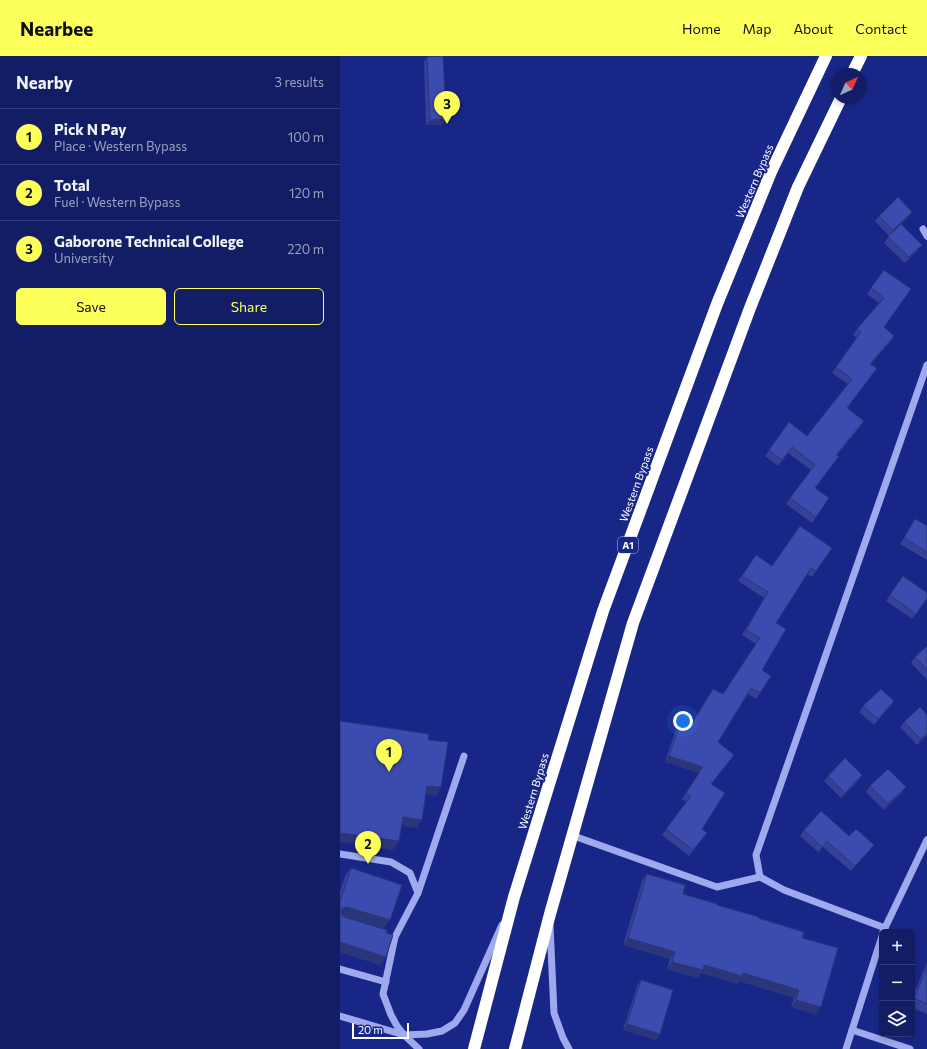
<!DOCTYPE html>
<html lang="en">
<head>
<meta charset="utf-8">
<style>
  :root { --surface:#121d65; --page:#1b266b; --text:#f1f3f6; --muted:#9ca2bf; --line:#313b79; --accent:#fdff5a }
  body { margin:0; font-family:Commissioner,sans-serif; background:var(--page); color:var(--text) }
  .controls { position:absolute; right:12px; bottom:12px; display:grid; overflow:hidden; border-radius:6px; box-shadow:0 2px 6px #0003 }
  .controls button { width:36px; height:36px; display:grid; place-items:center; padding:0; border:0; border-bottom:1px solid var(--line); background:var(--surface); color:var(--text); font:20px sans-serif }
  .compass { position:absolute; left:491px; top:12px; width:36px; height:36px; border-radius:50%; background:var(--surface); box-shadow:0 2px 6px #0003; rotate:45deg }
  .scale { position:absolute; left:12px; bottom:10px; width:57px; box-sizing:border-box; padding-left:4px; border:2px solid #fff; border-top:0; font-size:11px; line-height:14px; white-space:nowrap; color:#fff; -webkit-text-stroke:3px #182787; paint-order:stroke }
  .you { position:absolute; left:343px; top:665px; width:14px; height:14px; margin:-10px; border:3px solid #fff; border-radius:50%; background:#1a73e8; box-shadow:0 0 0 6px #1a73e833 }
  .badge { display:grid; place-items:center; width:26px; height:26px; border-radius:50%; background:var(--accent); color:#111; font-size:13px; font-weight:700 }
  .pin { position:absolute; translate:-50% -33px; filter:drop-shadow(0 1px 2px #0008) }
  .pin::after { content:''; position:absolute; top:21px; width:14px; height:12px; background:inherit; clip-path:polygon(0 0,100% 0,50% 100%) }
  .list { margin:0; padding:0; list-style:none }
  h2 { display:flex; justify-content:space-between; align-items:center; height:52px; margin:0; padding:0 16px; font-size:17px }
  h2 small { font-size:13px; font-weight:400; color:var(--muted) }
  .list li { display:grid; grid-template-columns:26px 1fr auto; gap:12px; align-items:center; box-sizing:border-box; height:56px; padding:0 16px; border-top:1px solid var(--line) }
  .list b { display:block; font-size:15px; white-space:nowrap }
  .list p { margin:0; font-size:13px; white-space:nowrap; color:var(--muted) }
  .list em { font-size:13px; font-style:normal; color:var(--muted) }
  .actions { display:flex; gap:8px; padding:12px 16px }
  .actions a { flex:1; padding:9px 0; border:1px solid var(--accent); border-radius:6px; text-align:center; font-size:14px; color:var(--accent) }
  .actions .main { background:var(--accent); color:#111 }
  .icon { flex:none; width:22px; height:22px; fill:none; stroke:currentColor; stroke-width:2; stroke-linecap:round; stroke-linejoin:round }
  .map { position:relative; flex:none; width:587px; height:993px; overflow:hidden }
  header { display:flex; align-items:center; gap:24px; box-sizing:border-box; height:56px; padding:0 20px; background:var(--accent); color:#111 }
  header strong { font-size:19px }
  nav { display:flex; gap:22px; margin-inline-start:auto; font-size:14px }
  main { display:flex }
  aside { flex:1; background:var(--surface) }
  .map>svg:first-child { display:block }
  .lines { fill:none; stroke-linecap:round; stroke-linejoin:round }
  .minor { stroke:#9eaaed; stroke-width:7 }
  .highway { stroke:#fff; stroke-width:12 }
  .wall { fill:#344196 }
  .shaded-wall { fill:#2a357a }
  .building { fill:#3c4cae; stroke:#2a357a }
  .labels { text-anchor:middle; dominant-baseline:central; stroke-width:4; stroke-linejoin:round; paint-order:stroke }
  .shield { fill:#182787; stroke:#babedb; stroke-width:1 }
  .shield-label { font-size:10px; font-weight:bold; fill:#fff }
  .street-label { font-size:11px; fill:#fff; stroke:#182787 }
</style>
</head>
<body>
<header>
<strong>Nearbee</strong>
<nav><a>Home</a><a>Map</a><a>About</a><a>Contact</a></nav>
</header>
<main>
<aside>
<h2>Nearby<small>3 results</small></h2>
<ul class="list">
<li><span class="badge">1</span><div><b>Pick N Pay</b><p>Place · Western Bypass</p></div><em>100 m</em></li>
<li><span class="badge">2</span><div><b>Total</b><p>Fuel · Western Bypass</p></div><em>120 m</em></li>
<li><span class="badge">3</span><div><b>Gaborone Technical College</b><p>University</p></div><em>220 m</em></li>
</ul>
<div class="actions"><a class="main">Save</a><a>Share</a></div>
</aside>
<div class="map">
<svg width="587" height="993" viewBox="0 0 587 993">
  <rect width="100%" height="100%" fill="#182787"/>
  <g class="lines">
    <!-- minor -->
    <g class="minor">
      <path d="M583 173 587 180"/>
      <path d="M231 779 377 831 420 821"/>
      <path d="M0 798 51 806 70 817 78 837 55 881 43 938 51 959 57 970 64 979 79 993"/>
      <path d="M78 837 124 700"/>
      <path d="M210 870 214 957 223 982 229 993"/>
      <path d="M545 872 444 834 420 821 416 799 587 309"/>
      <path d="M543 876 587 784"/>
      <path d="M0 913 46 926"/>
      <path d="M0 960 64 979 87 978 102 975 115 967 124 954 162 869"/>
      <path d="M512 974 570 993"/>
      <path d="M506 993 542 880"/>
    </g>
    <!-- highway -->
    <g class="highway">
      <path d="M512 18 521 0"/>
      <path d="M134 993 174 841 263 555 377 248 431 116 486 0"/>
      <path d="M175 993 210 858 293 567 410 252 458 131 501 42"/>
    </g>
  </g>
  <!-- wall -->
  <g class="wall">
    <path d="M87 1 106 63 102 69H86L84 6Z"/>
    <path d="M539 160 568 162 561 168 578 194 565 207 544 187 549 180 535 165Z"/>
    <path d="M544 214V271L554 280 550 286 531 308 508 352 520 371 497 399 475 432 489 442 472 467 446 448 471 414 448 397 438 410 425 400 449 366 467 380 508 328 492 317 517 282 513 279 517 273 539 247 527 238Z"/>
    <path d="M575 463 587 470V504L560 488Z"/>
    <path d="M492 492 472 521 467 518 436 567 422 614 431 620 416 643 408 638 378 686 394 699 371 728 362 773 363 782 349 800 322 779 347 746 342 743 359 717 325 706 336 673 340 668 350 671 373 633 383 638 416 588 402 579 424 542 398 525 416 499 432 510Z"/>
    <path d="M563 520 587 542 572 563 546 545Z"/>
    <path d="M587 590V624L571 607 575 601Z"/>
    <path d="M554 645 534 669 519 656 523 650Z"/>
    <path d="M587 659V680L577 689 560 671 564 666Z"/>
    <path d="M522 719 518 725 501 742 484 725 488 720Z"/>
    <path d="M530 730 562 737 544 754 526 736Z"/>
    <path d="M464 774 509 780 530 794 511 815 483 791 478 796 460 780Z"/>
    <path d="M11 812 44 872 3 860 46 877 40 909 0 896V836L5 820Z"/>
    <path d="M307 818 343 838 418 862 462 882 476 959 451 951 454 942 399 925 397 928 361 917 358 922 327 913 330 903 283 889 302 825Z"/>
    <path d="M587 907V958L572 952V941Z"/>
    <path d="M301 924 320 978 316 984 283 974 297 930Z"/>
  </g>
  <!-- shaded-wall -->
  <g class="shaded-wall">
    <path d="M106 63 102 69H86L90 64Z"/>
    <path d="M572 156 568 162 549 180 553 174Z"/>
    <path d="M582 189 578 194 565 207 569 201Z"/>
    <path d="M554 280 550 286 527 313 530 308Z"/>
    <path d="M524 365 520 371 492 404 496 399Z"/>
    <path d="M554 645 550 650 534 669 538 663Z"/>
    <path d="M587 678V680L577 689 581 683Z"/>
    <path d="M329 700 363 711 359 717 325 706Z"/>
    <path d="M522 719 518 725 501 742 505 737Z"/>
    <path d="M87 730 101 731 96 740 81 738Z"/>
    <path d="M566 731 562 737 544 754 548 748Z"/>
    <path d="M63 761 82 764 77 772 57 769Z"/>
    <path d="M0 777 59 785 53 794 0 786Z"/>
    <path d="M534 789 530 794 511 815 515 810Z"/>
    <path d="M7 851 50 864 44 872 1 859 0 856 3 852Z"/>
    <path d="M288 882 335 896 330 903 283 889Z"/>
    <path d="M0 886 46 901 40 909 0 896Z"/>
    <path d="M332 906 364 909 403 917 459 934 454 942 399 925 397 928 361 917 358 922 327 913Z"/>
    <path d="M456 944 481 951 476 959 451 951Z"/>
    <path d="M287 968 320 978 316 984 283 974Z"/>
  </g>
  <!-- building -->
  <g class="building">
    <path d="M103 0 106 63 90 64 87 1Z"/>
    <path d="M558 141 572 156 553 174 539 160Z"/>
    <path d="M561 168 582 189 569 201 548 181Z"/>
    <path d="M544 214 571 233 544 271 554 280 530 308 537 312 507 352 524 365 496 399 499 400 475 432 489 442 476 461 450 442 475 409 452 391 442 404 429 394 449 366 467 380 512 323 496 311 521 276 517 273 544 242 531 232Z"/>
    <path d="M575 463 587 470V496L564 482Z"/>
    <path d="M460 470 492 492 476 515 471 512 436 567 446 573 422 614 431 620 420 637 411 632 378 686 394 699 371 728 385 737 362 773 367 777 353 794 326 773 351 740 346 737 363 711 329 700 340 668 350 671 373 633 383 638 420 582 406 574 428 536 402 520 416 499 432 510Z"/>
    <path d="M563 520 587 537V542L576 558 550 539Z"/>
    <path d="M587 590V614L575 601Z"/>
    <path d="M541 633 554 645 538 663 523 650Z"/>
    <path d="M580 651 587 659V678L581 683 564 666Z"/>
    <path d="M0 665 89 678 88 684 108 686 101 731 87 730 82 764 63 761 59 785 0 777Z"/>
    <path d="M505 702 522 719 505 737 488 720Z"/>
    <path d="M548 713 566 731 548 748 530 730Z"/>
    <path d="M481 755 509 780 516 773 534 789 515 810 487 785 482 791 464 774Z"/>
    <path d="M11 812 62 829 50 864 7 851 3 852 1 855 2 859 4 861 47 874 46 877 53 879 46 901 0 886V846Z"/>
    <path d="M307 818 345 829 343 838 377 848V849L419 861 418 862 464 876 462 882 498 892 481 951 456 944 459 934 403 917 402 920 364 909 363 914 332 906 335 896 288 882Z"/>
    <path d="M587 912V948L574 942Z"/>
    <path d="M301 924 333 934 320 978 287 968Z"/>
  </g>
  <g class="labels">
    <!-- shield labels -->
    <rect class="shield" x="278" y="481" width="20" height="16" rx="3"/>
    <g class="shield-label">
      <text x="288" y="489">A1</text>
    </g>
    <!-- street labels -->
    <g class="street-label">
      <text transform="translate(414 125) rotate(-67)">Western Bypass</text>
      <text transform="translate(296 428) rotate(-70)">Western Bypass</text>
      <text transform="translate(193 735) rotate(-73)">Western Bypass</text>
    </g>
  </g>
</svg>
<div class="controls">
<button>+</button>
<button>−</button>
<button><svg class="icon" aria-label="layers" viewBox="0 0 24 24"><path d="M12 4l9 5-9 5-9-5zM3 14l9 5 9-5"/></svg></button>
</div>
<svg class="compass" viewBox="-18 -18 36 36"><path d="M0-13l5 13h-10z" fill="#e53935"/><path d="M0 13l5-13h-10z" fill="#9ca2bf"/></svg>
<div class="scale">20 m</div>
<div class="you"></div>
<div class="pin badge" style="left:49px;top:716px">1</div>
<div class="pin badge" style="left:28px;top:808px">2</div>
<div class="pin badge" style="left:107px;top:68px">3</div>
</div>
</main>
</body>
</html>
